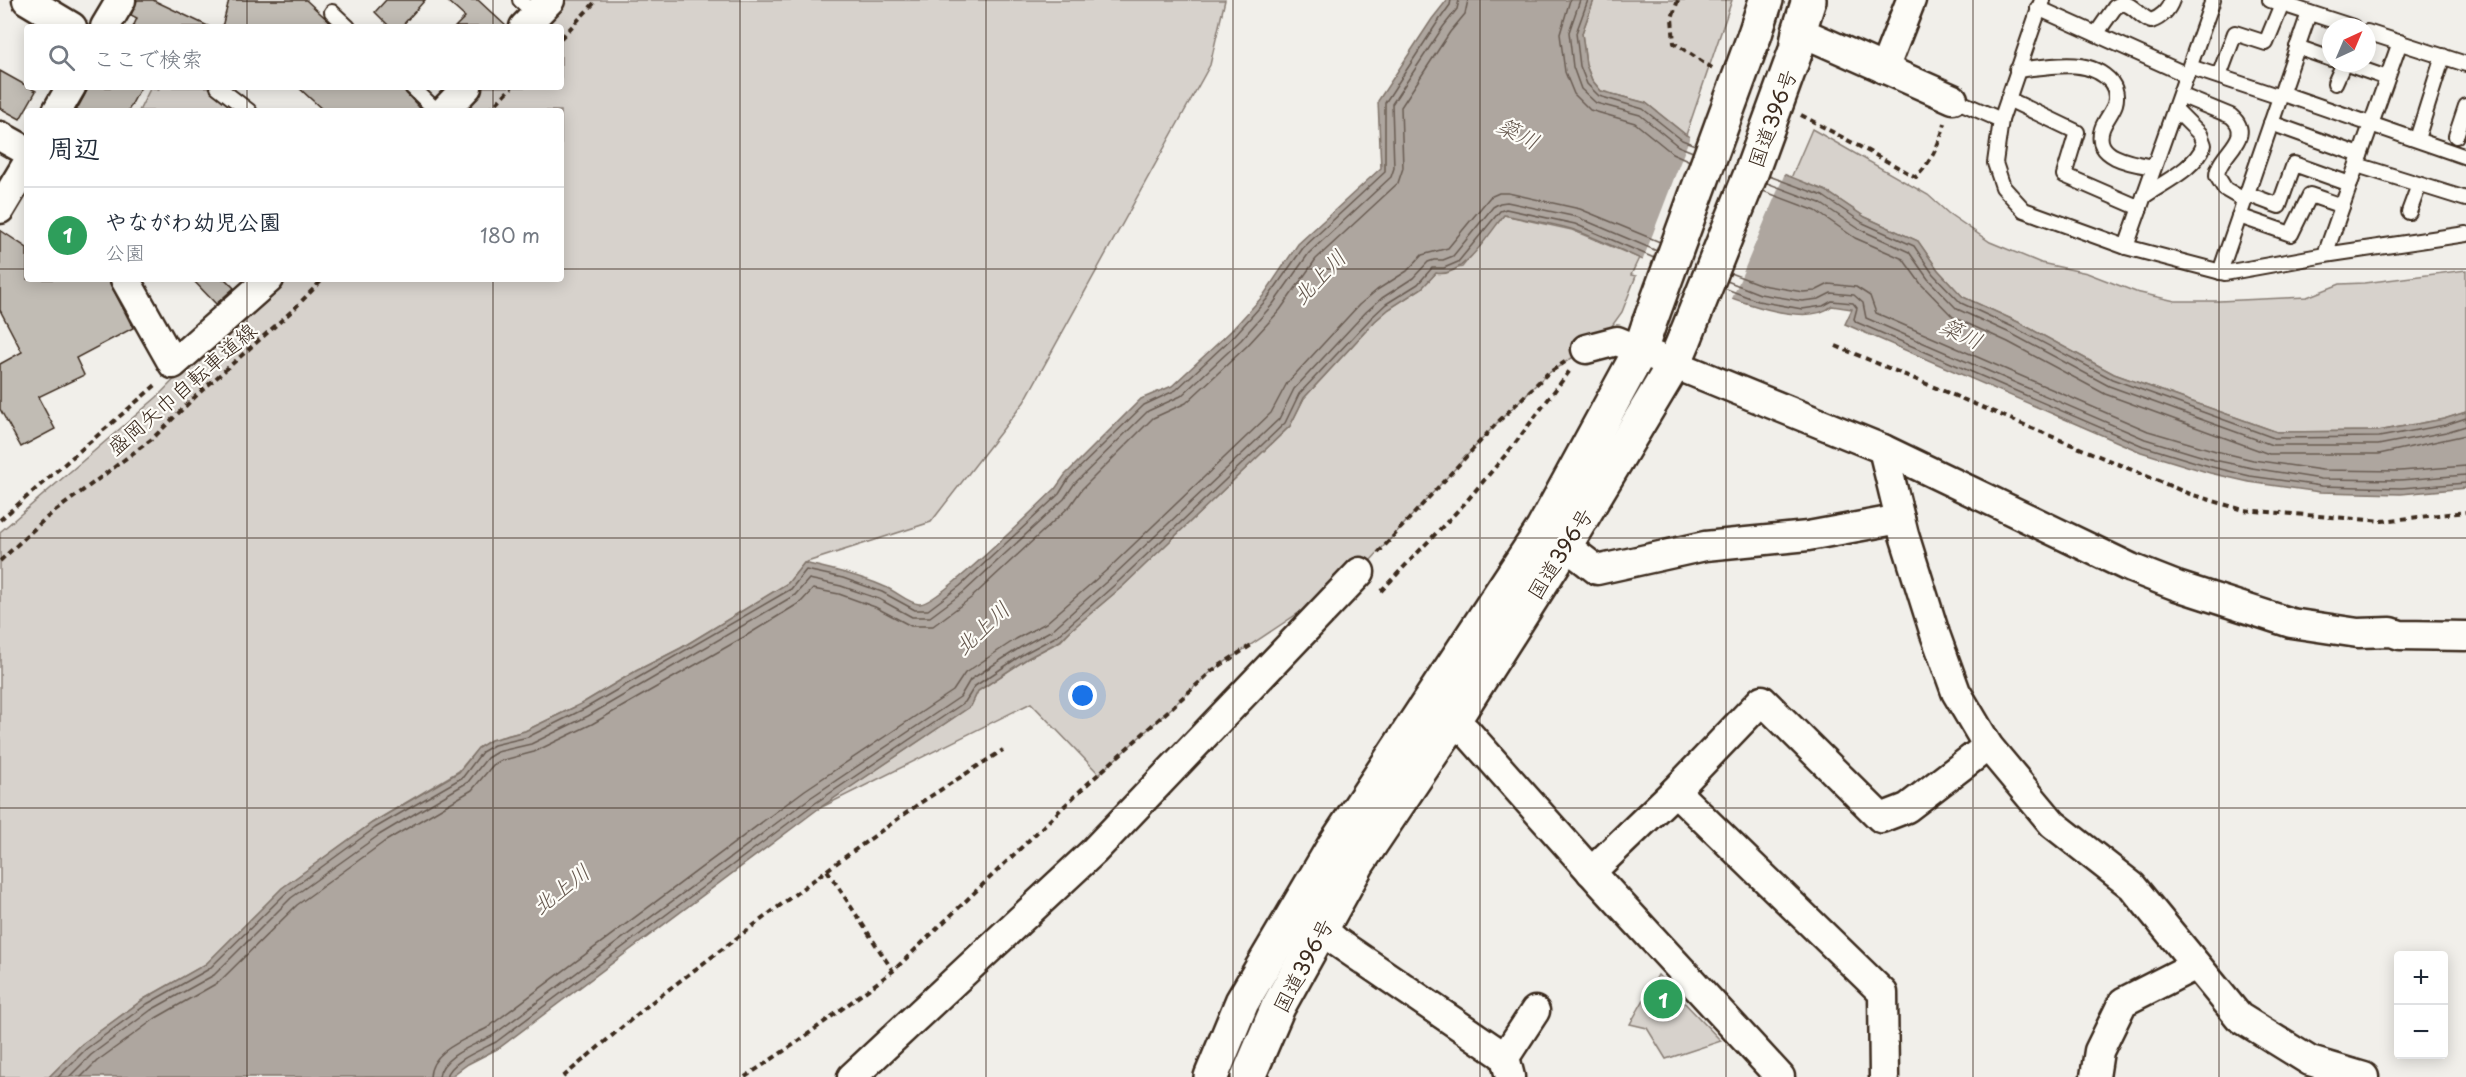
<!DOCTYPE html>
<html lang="ja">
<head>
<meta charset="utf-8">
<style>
  :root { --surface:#fff; --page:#f2f2f3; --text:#1f2937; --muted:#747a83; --line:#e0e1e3; --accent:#7c3aed }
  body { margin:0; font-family:"Playpen Sans","Klee One",sans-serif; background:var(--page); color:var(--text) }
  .controls { position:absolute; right:18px; bottom:18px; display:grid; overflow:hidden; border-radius:6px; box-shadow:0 3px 15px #0003 }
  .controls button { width:54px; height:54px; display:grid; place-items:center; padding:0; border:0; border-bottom:2px solid var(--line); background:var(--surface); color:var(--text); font:30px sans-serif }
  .compass { position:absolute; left:2322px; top:18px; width:54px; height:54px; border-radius:50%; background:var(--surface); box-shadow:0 3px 15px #0003; rotate:44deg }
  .you { position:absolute; left:1083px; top:696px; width:21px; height:21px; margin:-15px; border:4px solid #fff; border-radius:50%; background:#1a73e8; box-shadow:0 0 0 9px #1a73e833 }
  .badge { display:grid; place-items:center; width:39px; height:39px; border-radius:50%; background:var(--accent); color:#fff; font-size:20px; font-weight:700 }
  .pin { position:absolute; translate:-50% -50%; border:3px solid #fff; box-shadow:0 2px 6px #0006 }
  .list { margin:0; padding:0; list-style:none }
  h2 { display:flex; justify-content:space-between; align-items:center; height:78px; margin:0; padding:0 24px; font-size:26px }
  h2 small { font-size:20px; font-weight:400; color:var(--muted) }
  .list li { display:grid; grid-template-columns:39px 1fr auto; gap:18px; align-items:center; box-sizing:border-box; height:96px; padding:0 24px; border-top:2px solid var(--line) }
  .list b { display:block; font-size:22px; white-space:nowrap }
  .list p { margin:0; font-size:20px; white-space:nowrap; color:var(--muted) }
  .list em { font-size:20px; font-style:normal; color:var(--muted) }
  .icon { flex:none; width:33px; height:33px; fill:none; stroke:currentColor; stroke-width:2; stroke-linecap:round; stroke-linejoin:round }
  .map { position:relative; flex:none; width:2466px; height:1077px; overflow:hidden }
  .search { position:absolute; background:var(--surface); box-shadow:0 3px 15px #0003; left:24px; top:24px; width:540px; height:66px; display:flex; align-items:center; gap:15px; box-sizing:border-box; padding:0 21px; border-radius:6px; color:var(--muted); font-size:22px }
  .panel { position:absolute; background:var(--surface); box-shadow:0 3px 15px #0003; left:24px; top:108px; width:540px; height:174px; border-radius:6px }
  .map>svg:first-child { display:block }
  .green { fill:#d7d2cc; stroke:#897e75; stroke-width:1.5 }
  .water { fill:#aea69f; stroke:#80746b; stroke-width:1.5 }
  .pier { fill:#f1efea }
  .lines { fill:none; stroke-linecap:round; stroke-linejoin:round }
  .shore { stroke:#695c52; stroke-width:1.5 }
  .building { fill:#c1bcb4; stroke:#3b2a1e; stroke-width:1.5 }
  .lane-casing { stroke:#3b2a1e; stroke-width:18 }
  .street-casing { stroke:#3b2a1e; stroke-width:33 }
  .highway-casing { stroke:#3b2a1e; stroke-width:38 }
  .path { stroke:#3b2a1e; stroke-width:4; stroke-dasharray:6 4.5; stroke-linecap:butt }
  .lane { stroke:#fdfcf7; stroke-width:14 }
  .street { stroke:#fdfcf7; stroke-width:28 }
  .highway { stroke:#fdfcf7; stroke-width:33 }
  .highway-bridge-casing { stroke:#3b2a1e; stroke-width:38; stroke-linecap:butt }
  .highway-bridge { stroke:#fdfcf7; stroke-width:33 }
  .grid { fill:none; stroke:#3b2a1e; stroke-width:1.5; stroke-opacity:0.55 }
  .labels { text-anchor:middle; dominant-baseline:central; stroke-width:4.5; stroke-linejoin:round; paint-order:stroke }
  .street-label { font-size:21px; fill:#3b2a1e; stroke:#fdfcf7 }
  .water-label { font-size:22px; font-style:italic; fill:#63554b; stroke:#fdfcf7 }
</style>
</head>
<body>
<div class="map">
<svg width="2466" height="1077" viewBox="0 0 2466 1077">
  <rect width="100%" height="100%" fill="#f1efea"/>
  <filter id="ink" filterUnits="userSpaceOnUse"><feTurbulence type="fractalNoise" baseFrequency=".0167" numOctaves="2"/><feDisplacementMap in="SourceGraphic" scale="12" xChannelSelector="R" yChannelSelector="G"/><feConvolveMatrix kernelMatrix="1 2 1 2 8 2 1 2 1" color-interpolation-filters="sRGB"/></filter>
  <g filter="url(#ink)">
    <!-- green -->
    <g class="green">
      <path d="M565 0H1225L1210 65 1024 402 931 522 804 563 788 583 681 648 636 671 581 704 525 731 491 740 478 748 459 771 372 823 282 888 206 964 144 999 82 1044 49 1077H0V532L157 397 196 357 284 279H561V111H457L480 87H561V27H538Z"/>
      <path d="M1594 0H1732L1686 135 1646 103 1601 91 1592 80 1586 65 1582 33Z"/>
      <path d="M151 87 158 90 160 87H208L240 111H139Z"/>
      <path d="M1812 129 1928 195 1948 213 1990 242 2041 263 2087 273 2136 292 2175 301H2219L2307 297 2340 284 2364 283 2466 270V412L2444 419 2378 431 2277 432 2114 374 2018 322 1963 297 1938 270 1918 241 1865 217 1826 191 1791 178Z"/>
      <path d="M1504 215 1572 230 1639 258 1631 275 1636 276 1622 312 1609 330 1586 349 1547 374 1496 424 1360 572 1213 670 1099 774 1031 703 818 809 971 706 978 691 1028 658 1061 641 1071 630 1123 586 1290 426 1304 398 1375 321 1389 309 1422 288 1436 273 1462 267Z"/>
      <path d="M1658 975 1721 1041 1666 1059 1647 1028 1630 1024Z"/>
    </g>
    <!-- water -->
    <path class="water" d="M1447 0H1594L1582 33 1586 65 1592 80 1601 91 1646 103 1686 135 1826 191 1865 217 1918 241 1938 270 1963 297 2018 322 2114 374 2277 432 2378 431 2444 419 2466 412V488L2401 494 2320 492 2249 482 2210 473 2141 452 1845 324 1852 309 1832 306C1789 344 1622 244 1571 229 1550 223 1526 220 1504 215 1489 234 1462 279 1436 273L1422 288 1389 309 1375 321 1304 398 1290 426 1123 586 1071 630 1060 641 1028 658 978 691 971 706 818 809 499 1048 468 1064 450 1077H49L82 1044 144 999 206 964 282 888 372 823 459 772 478 748 491 740 525 731 581 704 636 671 681 648 788 583 804 563C830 569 857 575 883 586 895 590 907 603 919 604 937 606 1036 507 1055 489L1065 475 1141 399 1172 386 1231 331 1263 296 1298 244 1381 168 1378 101 1432 19Z"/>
    <!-- pier -->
    <path class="pier" d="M1691 134 1785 173 1731 301 1642 262Z"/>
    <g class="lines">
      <!-- shore -->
      <g class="shore">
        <path d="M1570 0 1560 34 1565 72 1574 94 1590 110 1635 123 1672 153 1690 161"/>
        <path d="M1580 0 1569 32 1573 67 1581 89 1596 103 1640 115 1678 146 1693 152"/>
        <path d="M1588 0 1576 33 1580 66 1587 84 1599 96 1643 109 1682 140 1695 145"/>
        <path d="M1769 176 1823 196 1863 223 1914 246 1933 274 1961 303 2015 328 2112 379 2274 438 2379 437 2445 425 2466 418"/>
        <path d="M1767 183 1820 203 1859 229 1909 252 1928 279 1957 309 2012 334 2109 386 2272 445H2378L2446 432 2466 426"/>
        <path d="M1763 191 1816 211 1855 238 1903 259 1921 284 1953 317 2008 342 2105 394 2269 454H2379L2466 435"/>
        <path d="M1730 273 1762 285 1803 292 1815 291 1829 284 1856 287 1870 296 1876 313 2148 431 2216 451 2253 460 2322 470 2400 471 2466 466"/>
        <path d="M1727 281 1760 294 1802 301 1819 299 1831 293 1854 295 1863 303 1866 318 2145 439 2214 460 2252 468 2321 479 2400 480 2466 475"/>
        <path d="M1724 288 1758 301 1802 309 1823 306 1832 301 1853 303 1857 308 1854 319 1856 322 2143 446 2212 467 2250 476 2321 486 2401 488 2466 483"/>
        <path d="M58 1077 86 1049 147 1004 209 969 286 893 375 828 463 777 482 752 494 745 528 737 584 709 791 589 806 570 843 578 882 592 915 610H928L960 586 1059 494 1069 478 1144 405 1176 390 1235 335 1267 299 1303 248 1385 172V103L1437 23 1450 5 1451 0"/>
        <path d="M69 1077 91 1055 151 1010 214 975 291 898 379 835 468 782 487 758 497 752 531 744 588 716 795 595 809 579 841 586 879 599 912 617H930L965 591 1064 499 1075 483 1148 411 1181 396 1241 340 1273 304 1309 253 1391 177 1394 168 1392 104 1443 27 1457 9 1459 0"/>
        <path d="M81 1077 97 1061 156 1018 219 982 297 905 384 842 472 790 493 765 500 761 534 752 592 724 744 637 801 602 813 589 839 594 875 607 911 626H933L971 598 1070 506 1082 489 1153 418 1186 403 1247 346 1280 310 1316 259 1398 183 1403 168 1401 107 1450 32 1465 14 1468 0"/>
        <path d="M430 1077C431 1050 467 1039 487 1028L805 790 953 691 965 673 1016 639 1046 623 1108 569 1271 413 1287 383 1359 305 1377 290 1407 271 1422 255 1448 248 1490 197 1499 193H1508L1580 209 1660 242"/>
        <path d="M439 1077C441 1056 475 1045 492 1036L810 798 960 697 970 680 1021 647 1052 630 1114 575 1279 419 1294 389 1366 312 1382 298 1413 278 1428 262 1434 260H1443L1453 256 1493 207 1500 203 1507 202 1577 217 1657 251"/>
        <path d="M447 1077C449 1062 483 1049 496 1042L814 804 965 702 975 686 1025 653 1057 636 1119 581 1285 423 1299 394 1371 318 1386 304 1418 284 1432 268H1444L1458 262 1500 211 1506 209 1575 224 1654 258"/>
      </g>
    </g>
    <!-- building -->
    <g class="building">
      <path d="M137 0H153L210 27H133L137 18 131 15Z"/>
      <path d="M229 0H306L335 27H222Z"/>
      <path d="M386 0H425L401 27H390L375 12Z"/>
      <path d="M446 0H478L507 27H455L465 17Z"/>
      <path d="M0 71 36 91 20 119 0 108Z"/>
      <path d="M89 87H141L128 111H76Z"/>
      <path d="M298 87H403L406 93 420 108 417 111H324Z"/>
      <path d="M0 230 27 248V279H108L133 328 76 358 84 375 38 397 55 429 21 447 0 409V364L22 352 0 310Z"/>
      <path d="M192 279H225L234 288 216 304Z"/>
    </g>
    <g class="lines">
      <!-- lane casing -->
      <g class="lane-casing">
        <g id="lane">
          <path d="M520 0 536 15"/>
          <path d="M2270 0 2353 27"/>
          <path d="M2038 8 2187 75"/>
          <path d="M332 12 348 27"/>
          <path d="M2367 32 2466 64"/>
          <path d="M2096 34 2115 7 2123 3C2135 6 2140 17 2151 21 2162 17 2168 11 2172 0"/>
          <path d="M2297 47 2331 59"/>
          <path d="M2190 67 2280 97"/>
          <path d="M2017 70C2047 67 2089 56 2111 82 2116 89 2117 97 2115 104 2112 113 2105 120 2102 129 2092 159 2136 164 2154 167"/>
          <path d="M2219 76 2235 33 2266 43 2282 4"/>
          <path d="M2335 83 2344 63 2387 78"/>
          <path d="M218 87 249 111"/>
          <path d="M412 87 437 111"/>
          <path d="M2281 93 2466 157"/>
          <path d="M2180 95 2231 116C2257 138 2217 154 2217 176L2225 189 2244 200"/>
          <path d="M1953 99 2001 120 2042 0"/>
          <path d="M2008 99 2077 132 2064 175 2140 208"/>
          <path d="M2001 120 1995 163 2003 187 2024 210 2126 247 2225 273 2325 255 2466 234"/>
          <path d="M2271 123 2360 155"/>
          <path d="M2456 136 2466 106"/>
          <path d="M2417 139 2443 56"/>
          <path d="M2357 165 2466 199"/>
          <path d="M2247 194 2279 206 2294 164 2350 184"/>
          <path d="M2144 196C2164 182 2195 169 2204 145L2200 134 2175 109"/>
          <path d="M2409 212 2419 185"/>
          <path d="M2239 216 2291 234 2310 195 2342 206"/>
          <path d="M2126 247 2213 0"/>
          <path d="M2325 255 2400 42"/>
          <path d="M2220 272 2309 13"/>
        </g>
      </g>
      <!-- street casing -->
      <g class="street-casing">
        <g id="street">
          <path d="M27 0 72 27"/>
          <path d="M105 27 121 0"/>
          <path d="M524 27 550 0"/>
          <path d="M1799 31 1953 99"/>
          <path d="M1884 69 1911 0"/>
          <path d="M57 111 71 87"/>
          <path d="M444 111 467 87"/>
          <path d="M0 136 27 151"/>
          <path d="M0 209 27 164"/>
          <path d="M125 279 173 364 269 279"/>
          <path d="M1586 349 1617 341 1883 449 2131 568 2177 586 2291 623 2358 633 2391 632 2400 635 2466 636"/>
          <path d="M1883 449 1904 535 1935 634 1956 692 1988 746 2053 824 2132 886 2239 1017 2310 1061 2364 1077"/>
          <path d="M1548 532 1597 570 1705 546 1808 536 1900 519"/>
          <path d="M1438 705 1467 732 1602 884 1780 1077"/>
          <path d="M1675 791 1883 993 1884 1077"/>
          <path d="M1591 872 1675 791 1762 700 1881 818 1907 808 1988 746"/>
          <path d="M1306 915 1337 942 1505 1057 1510 1077"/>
          <path d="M1505 1057 1535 1011"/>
          <path d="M852 1077 1093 852 1360 572"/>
          <path d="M2095 1077 2099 1051 2123 1002 2196 965"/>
        </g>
      </g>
      <!-- highway casing -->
      <g class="highway-casing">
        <g id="highway">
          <path d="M1755 34 1766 0"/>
          <path d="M1796 50 1799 31 1809 0"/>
          <path d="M1211 1077 1242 1002 1334 846 1543 529 1640 351 1649 324"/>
          <path d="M1248 1077 1278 1007 1358 863 1454 720 1566 544 1674 364 1685 338"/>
        </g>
      </g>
      <!-- path -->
      <g class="path">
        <path d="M1678 0 1672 18 1674 43 1712 68"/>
        <path d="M561 38 597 0"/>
        <path d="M489 111 512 87"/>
        <path d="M1801 115 1916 177C1931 163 1940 142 1945 123"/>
        <path d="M1836 346 2187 493 2243 510 2382 521 2466 512"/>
        <path d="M0 520 158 383"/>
        <path d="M1378 553 1496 424 1547 374 1565 362"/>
        <path d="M0 561 46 518 152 439 198 394 292 311 323 279"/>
        <path d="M1381 591 1465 503 1513 446 1571 369"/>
        <path d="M827 870 920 803 1003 750"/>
        <path d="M563 1077 652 1002 827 870 893 971 1081 790 1213 670 1253 644"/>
        <path d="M745 1077 796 1043 893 971"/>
      </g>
      <!-- lane -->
      <use href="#lane" class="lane"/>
      <!-- street -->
      <use href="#street" class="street"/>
      <!-- highway -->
      <use href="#highway" class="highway"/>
      <!-- highway-bridge casing -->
      <g class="highway-bridge-casing">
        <g id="highway-bridge">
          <path d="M1649 324 1755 34"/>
          <path d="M1685 338 1750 176 1796 50"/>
        </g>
      </g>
      <!-- highway-bridge -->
      <use href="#highway-bridge" class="highway-bridge"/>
    </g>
  </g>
  <!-- grid -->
  <path class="grid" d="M247 0V27M493 0V27M740 0V1077M986 0V1077M1233 0V1077M1480 0V1077M1726 0V1077M1973 0V1077M2219 0V1077M247 87V111M493 87V111M0 269H27M561 269H2466M247 279V1077M493 279V1077M0 538H2466M0 808H2466"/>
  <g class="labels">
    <!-- street labels -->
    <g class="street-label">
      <text transform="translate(1771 118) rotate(-70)">国道396号</text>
      <text transform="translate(181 388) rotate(-41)">盛岡矢巾自転車道線</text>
      <text transform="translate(1559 553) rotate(-58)">国道396号</text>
      <text transform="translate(1302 965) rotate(-62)">国道396号</text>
    </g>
    <!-- water labels -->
    <g class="water-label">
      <text transform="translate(1519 132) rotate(27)">簗川</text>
      <text transform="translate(1318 276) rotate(-46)">北上川</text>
      <text transform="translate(1962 332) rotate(25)">簗川</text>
      <text transform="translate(981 627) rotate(-43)">北上川</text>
      <text transform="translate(560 888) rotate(-38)">北上川</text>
    </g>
  </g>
</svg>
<div class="controls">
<button>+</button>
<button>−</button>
</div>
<svg class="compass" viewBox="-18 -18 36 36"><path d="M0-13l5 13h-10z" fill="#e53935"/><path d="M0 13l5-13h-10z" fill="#747a83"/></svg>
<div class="you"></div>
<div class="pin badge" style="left:1663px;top:999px;background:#2e9e5b">1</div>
<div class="search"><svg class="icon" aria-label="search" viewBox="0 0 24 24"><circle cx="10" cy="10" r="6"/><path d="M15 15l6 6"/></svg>ここで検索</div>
<section class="panel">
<h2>周辺<small></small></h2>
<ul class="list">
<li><span class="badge" style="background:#2e9e5b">1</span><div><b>やながわ幼児公園</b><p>公園</p></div><em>180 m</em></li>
</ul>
</section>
</div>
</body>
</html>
